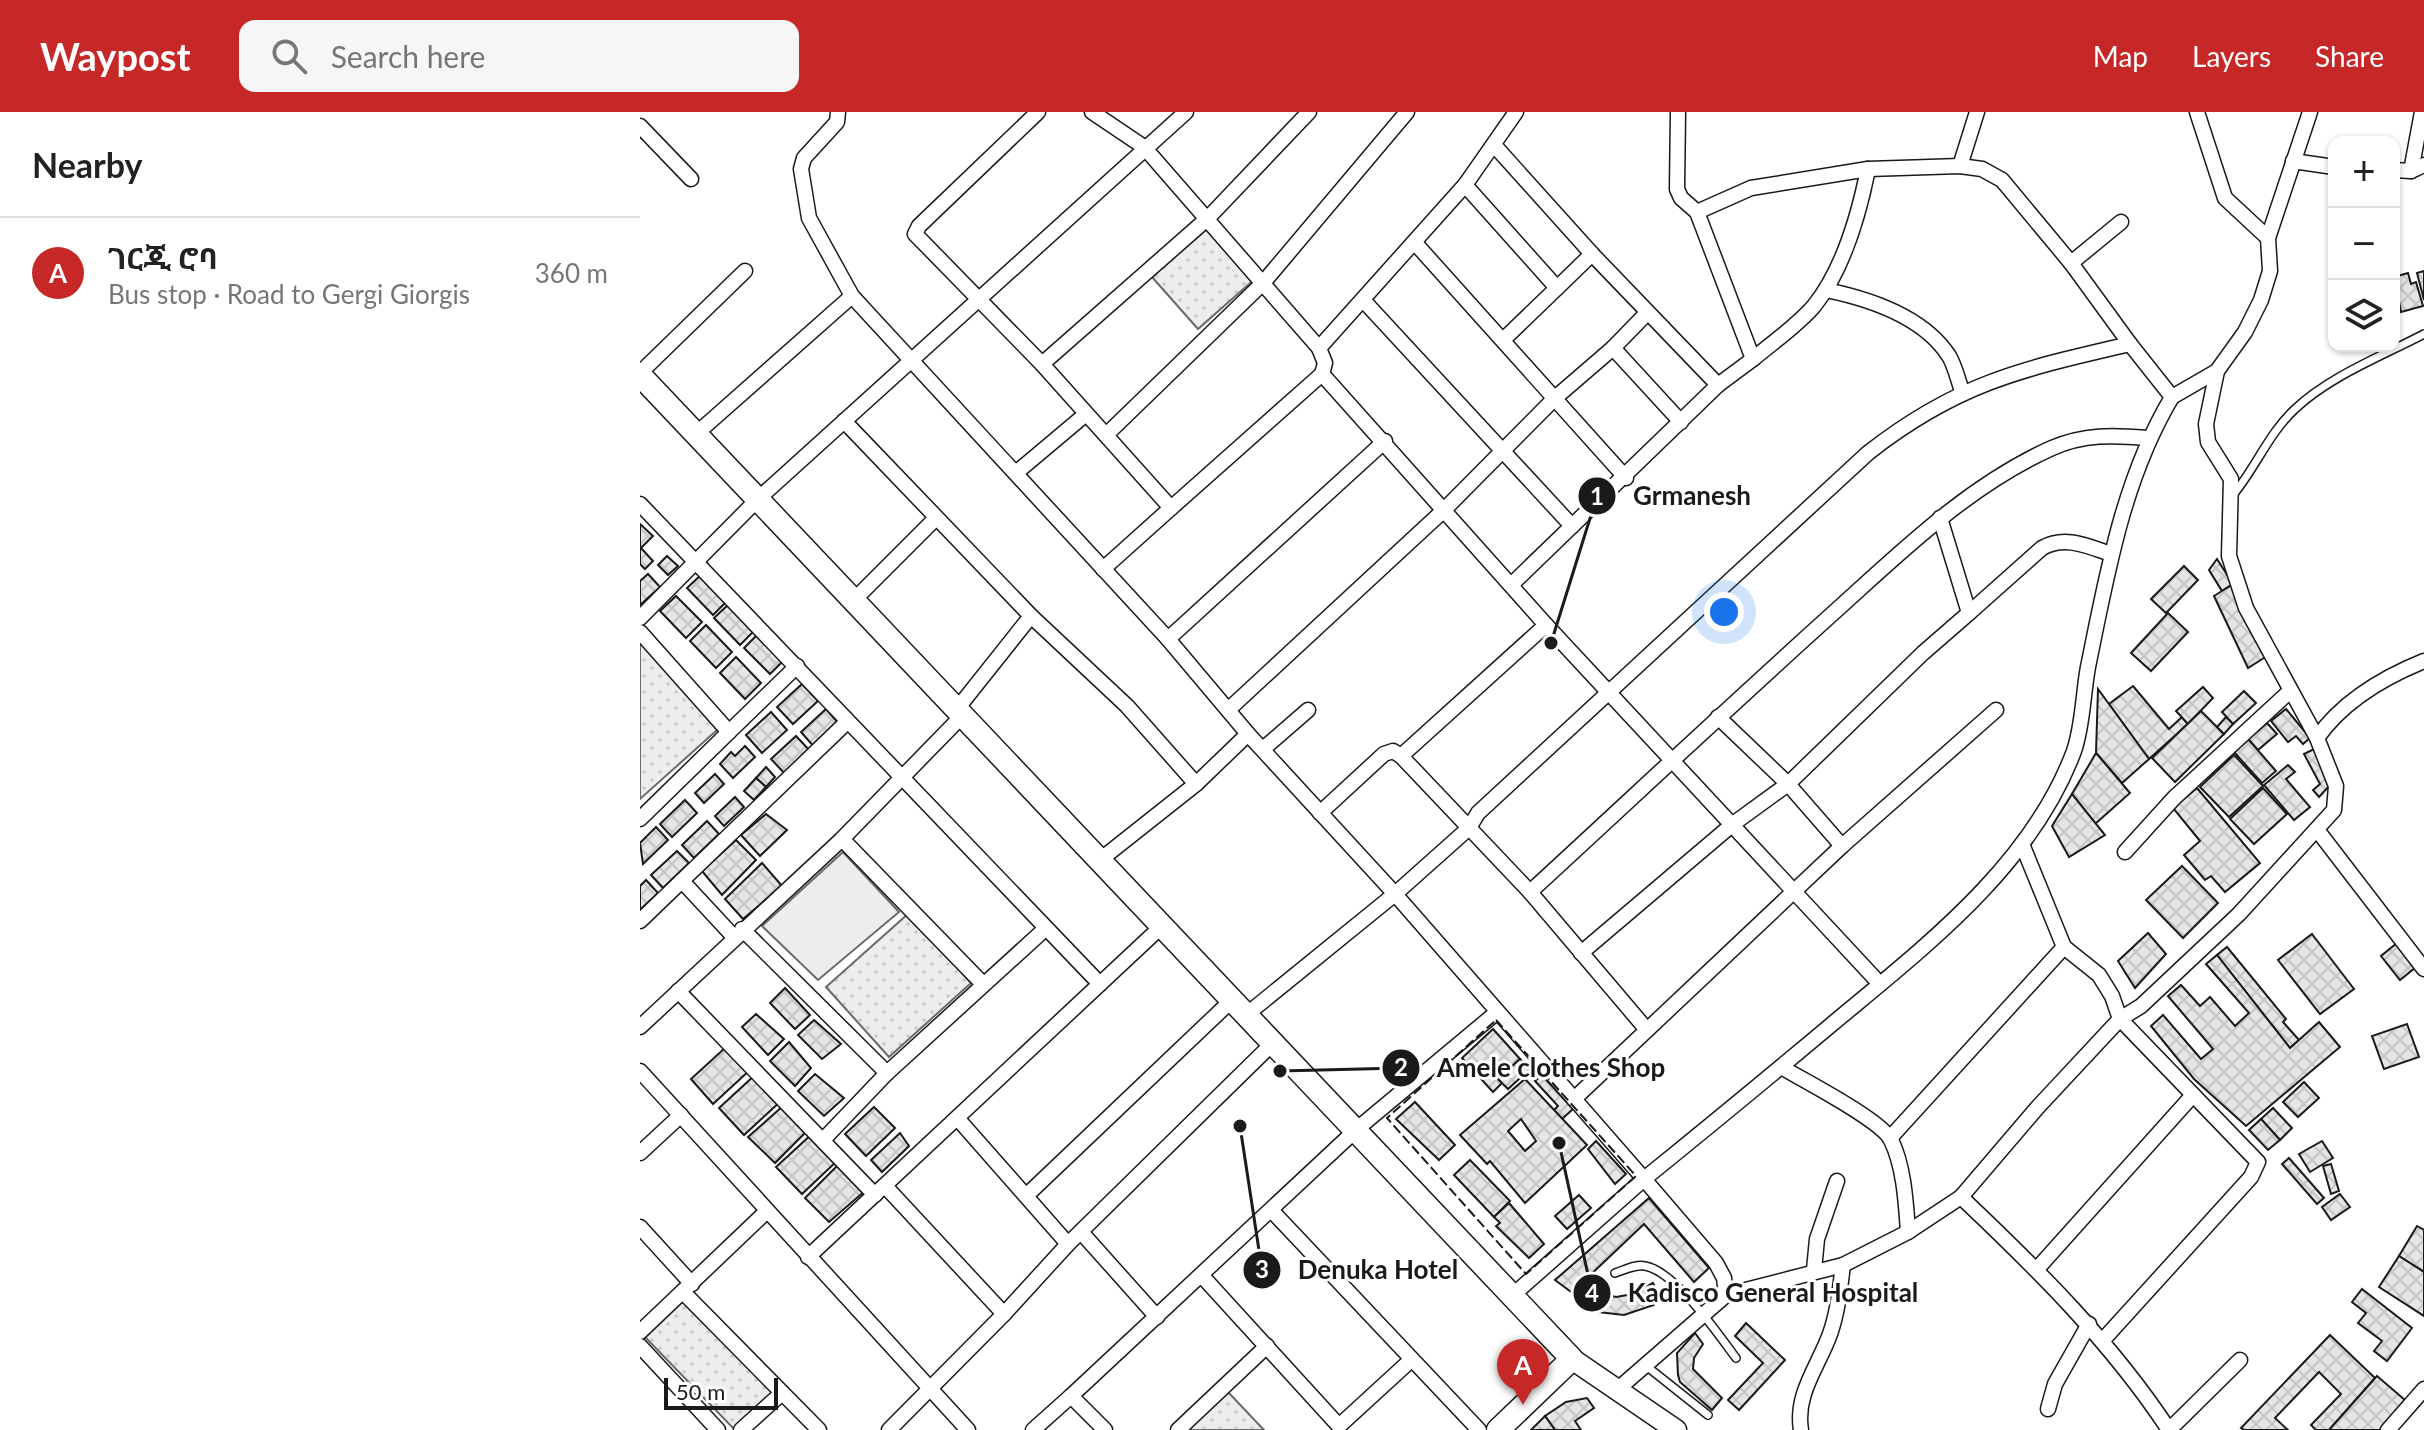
<!DOCTYPE html>
<html lang="en">
<head>
<meta charset="utf-8">
<style>
  :root { --surface:#fff; --page:#f6f6f6; --text:#222; --muted:#767676; --line:#e0e0e0; --accent:#c62828 }
  body { margin:0; font-family:Lato,"Noto Sans Ethiopic",sans-serif; background:var(--page); color:var(--text) }
  .controls { position:absolute; right:24px; top:24px; display:grid; overflow:hidden; border-radius:16px; box-shadow:0 2px 6px #0004 }
  .controls button { width:72px; height:72px; display:grid; place-items:center; padding:0; border:0; border-bottom:2px solid var(--line); background:var(--surface); color:var(--text); font:40px sans-serif }
  .scale { position:absolute; left:24px; bottom:20px; width:114px; box-sizing:border-box; padding-left:8px; border:4px solid #1a1a1a; border-top:0; font-size:22px; line-height:28px; white-space:nowrap; color:#1a1a1a; -webkit-text-stroke:6px #fff; paint-order:stroke }
  .you { position:absolute; left:1084px; top:500px; width:28px; height:28px; margin:-20px; border:6px solid #fff; border-radius:50%; background:#1a73e8; box-shadow:0 0 0 12px #1a73e833 }
  .badge { display:grid; place-items:center; width:52px; height:52px; border-radius:50%; background:var(--accent); color:#fff; font-size:26px; font-weight:700 }
  .pin { position:absolute; translate:-50% -66px; filter:drop-shadow(0 2px 4px #0008) }
  .pin::after { content:''; position:absolute; top:42px; width:28px; height:24px; background:inherit; clip-path:polygon(0 0,100% 0,50% 100%) }
  .list { margin:0; padding:0; list-style:none }
  h2 { display:flex; justify-content:space-between; align-items:center; height:104px; margin:0; padding:0 32px; font-size:34px }
  h2 small { font-size:26px; font-weight:400; color:var(--muted) }
  .list li { display:grid; grid-template-columns:52px 1fr auto; gap:24px; align-items:center; box-sizing:border-box; height:112px; padding:0 32px; border-top:2px solid var(--line) }
  .list b { display:block; font-size:30px; white-space:nowrap }
  .list p { margin:0; font-size:26px; white-space:nowrap; color:var(--muted) }
  .list em { font-size:26px; font-style:normal; color:var(--muted) }
  .icon { flex:none; width:44px; height:44px; fill:none; stroke:currentColor; stroke-width:2; stroke-linecap:round; stroke-linejoin:round }
  .map { position:relative; flex:none; width:1784px; height:1318px; overflow:hidden }
  header { display:flex; align-items:center; gap:48px; box-sizing:border-box; height:112px; padding:0 40px; background:var(--accent); color:#fff }
  header strong { font-size:38px }
  nav { display:flex; gap:44px; margin-inline-start:auto; font-size:28px }
  .search { width:560px; height:72px; background:var(--page); display:flex; align-items:center; gap:20px; box-sizing:border-box; padding:0 28px; border-radius:16px; color:var(--muted); font-size:30px }
  main { display:flex }
  aside { flex:1; background:var(--surface) }
  .map>svg:first-child { display:block }
  .grass { fill:url(#grass-dots); stroke:#6a6a6a; stroke-width:2 }
  .built { fill:#ededed; stroke:#6a6a6a; stroke-width:2 }
  .building { fill:url(#building-cross-hatch); stroke:#1a1a1a; stroke-width:2; fill-rule:evenodd }
  .lines { fill:none; stroke-linecap:round; stroke-linejoin:round }
  .lane-casing { stroke:#1a1a1a; stroke-width:10 }
  .street-casing { stroke:#1a1a1a; stroke-width:17 }
  .secondary-casing { stroke:#1a1a1a; stroke-width:23 }
  .primary-casing { stroke:#1a1a1a; stroke-width:25 }
  .lane { stroke:#fff; stroke-width:7 }
  .street { stroke:#fff; stroke-width:14 }
  .secondary { stroke:#fff; stroke-width:20 }
  .primary { stroke:#fff; stroke-width:22 }
  .fence { stroke:#1a1a1a; stroke-width:2; stroke-dasharray:10 4; stroke-linecap:butt }
  .leader { fill:none; stroke:#1a1a1a; stroke-width:3 }
  .callout-dot { fill:#1a1a1a; stroke:#fff; stroke-width:3 }
  .mark-label { font-size:24px; text-anchor:middle; font-weight:bold; fill:#fff }
  .callout-label { font-size:26px; text-anchor:middle; font-weight:bold; fill:#1a1a1a; stroke:#fff; stroke-width:6; stroke-linejoin:round; paint-order:stroke }
</style>
</head>
<body>
<header>
<strong>Waypost</strong>
<div class="search"><svg class="icon" aria-label="search" viewBox="0 0 24 24"><circle cx="10" cy="10" r="6"/><path d="M15 15l6 6"/></svg>Search here</div>
<nav><a>Map</a><a>Layers</a><a>Share</a></nav>
</header>
<main>
<aside>
<h2>Nearby<small></small></h2>
<ul class="list">
<li><span class="badge">A</span><div><b>ገርጂ ሮባ</b><p>Bus stop · Road to Gergi Giorgis</p></div><em>360 m</em></li>
</ul>
</aside>
<div class="map">
<svg width="1784" height="1318" viewBox="0 0 1784 1318">
  <defs>
    <pattern id="grass-dots" width="8" height="8" patternUnits="userSpaceOnUse" patternTransform="scale(2)"><rect width="8" height="8" fill="#ededed"/><path d="M2 2h.1M6 6h.1" fill="none" stroke="#cbcbcb" stroke-width="1.8" stroke-linecap="round"/></pattern>
    <pattern id="building-cross-hatch" width="8" height="8" patternUnits="userSpaceOnUse" patternTransform="scale(2)"><rect width="8" height="8" fill="#e6e6e6"/><path d="M0 0l8 8M0 8l8-8" fill="none" stroke="#c5c5c5"/></pattern>
  </defs>
  <rect width="100%" height="100%" fill="#fff"/>
  <!-- grass -->
  <g class="grass">
    <path d="M571 113 617 165 558 217 512 165Z"/>
    <path d="M0 524 86 610 0 687Z"/>
    <path d="M269 801 331 871 249 945 186 875Z"/>
    <path d="M47 1183 138 1277 95 1318 4 1224Z"/>
    <path d="M588 1280 624 1318H547Z"/>
  </g>
  <!-- built -->
  <path class="built" d="M203 740 259 800 178 868 122 814Z"/>
  <!-- building -->
  <g class="building">
    <path d="M1784 159V188L1777 161Z"/>
    <path d="M1768 161 1771 172 1776 170 1783 194 1761 200 1754 165Z"/>
    <path d="M0 412 13 424 1 436 13 449 5 457 0 452Z"/>
    <path d="M27 444 38 454 28 463 18 453Z"/>
    <path d="M1577 447 1593 472 1582 479 1569 458Z"/>
    <path d="M1544 454 1558 468 1526 501 1511 487Z"/>
    <path d="M63 461 89 487 73 503 47 476Z"/>
    <path d="M8 462 20 475 0 493V469Z"/>
    <path d="M1593 472 1627 544 1608 556 1574 484Z"/>
    <path d="M36 484 62 510 46 526 20 499Z"/>
    <path d="M90 491 116 517 100 533 74 506Z"/>
    <path d="M1528 501 1548 520 1511 559 1491 541Z"/>
    <path d="M66 513 92 540 76 556 50 529Z"/>
    <path d="M120 520 146 546 130 562 104 536Z"/>
    <path d="M96 545 121 571 105 587 80 561Z"/>
    <path d="M162 572 178 589 153 612 137 595Z"/>
    <path d="M1493 574 1529 617 1542 605 1548 612 1509 647 1469 592Z"/>
    <path d="M1563 575 1573 586 1548 612 1536 599Z"/>
    <path d="M1458 577 1509 647 1482 671 1456 641Z"/>
    <path d="M1604 579 1616 591 1593 612 1582 600Z"/>
    <path d="M186 597 201 614 176 637 161 620Z"/>
    <path d="M1646 597 1670 626 1663 632 1656 624 1648 630 1631 609Z"/>
    <path d="M1561 599 1584 622 1535 670 1512 646Z"/>
    <path d="M131 600 147 618 122 641 106 623Z"/>
    <path d="M1586 605 1593 612 1584 622 1577 615Z"/>
    <path d="M1627 611 1637 622 1618 638 1608 627Z"/>
    <path d="M156 624 172 641 147 664 131 647Z"/>
    <path d="M1608 627 1636 659 1622 671 1594 640Z"/>
    <path d="M105 634 115 645 93 666 80 652 91 640 95 644Z"/>
    <path d="M1674 637 1691 672 1679 685 1673 678 1680 672 1664 642Z"/>
    <path d="M1456 641 1490 681 1455 712 1432 682Z"/>
    <path d="M1594 643 1623 674 1589 705 1560 675Z"/>
    <path d="M1648 653 1655 660 1646 667 1670 695 1654 708 1624 673Z"/>
    <path d="M126 655 135 665 126 675 116 666Z"/>
    <path d="M75 662 84 672 64 691 55 681Z"/>
    <path d="M116 666 126 675 114 688 104 679Z"/>
    <path d="M1557 676 1620 751 1585 780 1571 764 1565 768 1544 743 1560 729 1533 696Z"/>
    <path d="M1623 676 1647 702 1614 732 1590 707Z"/>
    <path d="M1432 682 1465 723 1429 745 1412 714Z"/>
    <path d="M95 685 104 695 84 714 75 704Z"/>
    <path d="M45 688 57 701 32 725 20 712Z"/>
    <path d="M126 702 147 718 120 744 101 723Z"/>
    <path d="M67 709 79 722 54 746 42 733Z"/>
    <path d="M16 715 28 728 3 752 0 731Z"/>
    <path d="M96 728 116 748 82 783 62 759Z"/>
    <path d="M37 739 49 751 23 776 11 763Z"/>
    <path d="M122 751 142 774 103 807 85 787Z"/>
    <path d="M1542 754 1578 791 1543 826 1506 788Z"/>
    <path d="M6 768 18 781 0 798V774Z"/>
    <path d="M1508 821 1526 842 1495 876 1478 849Z"/>
    <path d="M1672 822 1714 877 1680 902 1638 848Z"/>
    <path d="M1757 831 1776 855 1760 868 1741 844Z"/>
    <path d="M1587 835 1646 907 1643 910 1659 928 1650 936 1577 843Z"/>
    <path d="M1577 843 1650 936 1679 910 1700 935 1606 1014 1554 967 1511 914 1523 903 1561 947 1573 937 1528 884 1541 873 1560 894 1570 885 1595 914 1609 901 1566 852Z"/>
    <path d="M145 876 170 903 155 917 130 891Z"/>
    <path d="M116 902 144 927 128 943 102 915Z"/>
    <path d="M174 908 201 932 182 947 158 923Z"/>
    <path d="M1767 912 1779 945 1744 957 1732 924Z"/>
    <path d="M853 917 880 947 858 967 862 971 853 980 822 946Z"/>
    <path d="M149 930 171 956 155 974 130 949Z"/>
    <path d="M87 934 111 957 73 992 51 967Z"/>
    <path d="M880 947 890 957 868 977 858 967Z"/>
    <path d="M175 962 204 986 184 1004 158 979Z"/>
    <path d="M115 963 141 989 104 1023 79 996Z"/>
    <path d="M902 963 933 997 922 1007 914 998 918 994 895 969Z"/>
    <path d="M885 967 947 1033 885 1091 850 1049 847 1052 820 1023ZM881 1007 896 1029 885 1039 868 1019Z"/>
    <path d="M1664 970 1679 986 1658 1005 1643 990Z"/>
    <path d="M775 990 815 1033 799 1048 756 1007Z"/>
    <path d="M144 993 169 1017 135 1051 108 1025Z"/>
    <path d="M234 995 255 1016 226 1044 205 1022Z"/>
    <path d="M1633 996 1652 1016 1640 1028 1621 1007Z"/>
    <path d="M1621 1007 1640 1028 1628 1038 1609 1018Z"/>
    <path d="M173 1021 198 1048 162 1082 136 1055Z"/>
    <path d="M260 1021 269 1034 242 1060 231 1048Z"/>
    <path d="M956 1029 986 1062 975 1072 948 1037Z"/>
    <path d="M1682 1029 1693 1046 1670 1060 1659 1042Z"/>
    <path d="M1649 1046 1684 1086 1677 1092 1642 1052Z"/>
    <path d="M830 1048 870 1089 854 1105 814 1063Z"/>
    <path d="M200 1051 226 1078 189 1110 165 1086Z"/>
    <path d="M1691 1052 1699 1079 1691 1082 1683 1054Z"/>
    <path d="M1700 1082 1710 1095 1691 1108 1682 1095Z"/>
    <path d="M939 1083 951 1096 927 1117 915 1104Z"/>
    <path d="M1009 1086 1069 1156 1054 1170 1004 1112 943 1170 957 1180 976 1185 993 1182 1013 1171 1020 1187 1014 1193 984 1203 958 1200 915 1168Z"/>
    <path d="M869 1091 904 1132 889 1146 856 1114 860 1111 854 1105Z"/>
    <path d="M1777 1114 1784 1118V1160L1759 1144Z"/>
    <path d="M1759 1144 1784 1160V1204L1739 1175Z"/>
    <path d="M1722 1177 1772 1216 1747 1249 1734 1239 1742 1229 1718 1211 1726 1201 1712 1190Z"/>
    <path d="M1106 1211 1145 1248 1099 1298 1088 1288 1123 1251 1095 1224Z"/>
    <path d="M1055 1221 1063 1232 1054 1246 1053 1257 1082 1286 1072 1298 1040 1270 1038 1263 1037 1241Z"/>
    <path d="M1690 1223 1735 1266 1689 1318H1676L1671 1313 1701 1282 1679 1260 1635 1306 1648 1318H1604L1601 1316Z"/>
    <path d="M1737 1264 1765 1288 1740 1318H1689Z"/>
    <path d="M947 1286 954 1296 935 1309 941 1318H915L905 1304 926 1290Z"/>
    <path d="M905 1304 915 1318H891Z"/>
  </g>
  <g class="lines">
    <!-- lane casing -->
    <g class="lane-casing">
      <g id="lane">
        <path d="M1593 383C1616 355 1629 321 1655 297 1690 264 1742 244 1784 222"/>
        <path d="M975 1161C985 1158 995 1152 1005 1154 1035 1159 1078 1222 1096 1246"/>
        <path d="M1005 1253 1068 1303"/>
      </g>
    </g>
    <!-- street casing -->
    <g class="street-casing">
      <g id="street">
        <path d="M198 0 197 10 164 46 161 57 169 106 212 184 528 527 608 622 556 672 460 748"/>
        <path d="M398 0 279 114 275 122 402 252 531 396 463 457"/>
        <path d="M452 0 504 35 679 236 685 251 682 262"/>
        <path d="M1038 0 1037 77 1041 86 1057 100"/>
        <path d="M1557 0 1585 86 1628 126"/>
        <path d="M0 14 51 67"/>
        <path d="M854 33 952 142"/>
        <path d="M1653 49 1694 55"/>
        <path d="M1320 54 1337 0"/>
        <path d="M1754 58 1771 59 1784 53"/>
        <path d="M1771 59 1782 0"/>
        <path d="M825 73 917 176 863 228"/>
        <path d="M775 131 986 366"/>
        <path d="M1431 151 1481 110"/>
        <path d="M917 176 952 142 1078 273"/>
        <path d="M1186 178C1230 187 1283 204 1309 244 1315 254 1318 268 1322 279"/>
        <path d="M723 188 932 414"/>
        <path d="M679 236 825 73 876 0"/>
        <path d="M973 236 1007 201"/>
        <path d="M1113 247C1133 230 1157 214 1174 194 1203 158 1219 102 1228 57"/>
        <path d="M402 252 568 106 669 0"/>
        <path d="M1577 259 1566 312 1568 330 1591 367 1589 444 1606 496 1677 626"/>
        <path d="M0 261 105 159"/>
        <path d="M1532 285 1577 259 1605 220 1621 188 1630 159 1628 126 1670 0"/>
        <path d="M204 309 391 504 487 594 556 672"/>
        <path d="M56 322 212 184"/>
        <path d="M466 323 623 171 767 0"/>
        <path d="M377 360 446 302"/>
        <path d="M0 392 460 872"/>
        <path d="M531 396 682 262 906 513 1240 872"/>
        <path d="M871 473 1078 273 1113 247 1057 100 1111 76 1228 57 1320 54 1342 57 1362 68 1431 151 1490 232"/>
        <path d="M214 488 295 407"/>
        <path d="M1329 501 1402 436C1425 423 1447 434 1471 442"/>
        <path d="M0 506 118 387 546 0"/>
        <path d="M0 520 89 620 0 707"/>
        <path d="M528 527 745 329"/>
        <path d="M317 597 391 504"/>
        <path d="M588 598 804 398 915 286 973 236 1041 310"/>
        <path d="M1078 605 1148 672 1202 734"/>
        <path d="M89 620 157 554"/>
        <path d="M608 622 755 782 1004 1067 873 1183"/>
        <path d="M623 637 668 598"/>
        <path d="M761 644 906 513"/>
        <path d="M680 701 744 642 753 639 761 644 890 780 1007 918"/>
        <path d="M1678 719 1784 857"/>
        <path d="M202 727 342 871"/>
        <path d="M1382 732 1424 835 1459 863 1472 884 1480 907 1618 1050 1611 1065 1463 1228"/>
        <path d="M1485 740 1534 686 1649 580"/>
        <path d="M42 769 94 825"/>
        <path d="M890 780C990 688 1089 595 1190 504 1259 442 1327 374 1412 336 1444 322 1473 323 1507 326"/>
        <path d="M0 809 207 610"/>
        <path d="M102 817 247 961"/>
        <path d="M941 841 1093 712 1148 672 1283 541 1329 501 1300 406"/>
        <path d="M38 879 235 1083"/>
        <path d="M606 903 755 782 829 716 838 701 1228 341C1317 271 1382 257 1490 232L1532 285C1483 367 1467 462 1448 555 1443 582 1443 613 1434 639 1391 755 1283 836 1191 913 1129 965 1067 1016 1004 1067L1076 1151 1084 1166 1086 1183"/>
        <path d="M0 915 202 727 323 603"/>
        <path d="M0 959 328 1318"/>
        <path d="M934 987 1202 734 1356 598"/>
        <path d="M318 1007 428 1132"/>
        <path d="M1250 1026 1424 835"/>
        <path d="M184 1027 247 961 405 817"/>
        <path d="M0 1041 41 1003"/>
        <path d="M246 1075 364 1202 249 1318"/>
        <path d="M388 1082 592 888"/>
        <path d="M1321 1085 1397 996 1480 907 1501 894 1599 802 1694 698 1696 674 1677 626C1703 589 1742 566 1784 549"/>
        <path d="M632 1099 839 1318"/>
        <path d="M0 1115 52 1172"/>
        <path d="M441 1120 517 1205"/>
        <path d="M1268 1120 1321 1085C1398 1158 1471 1230 1529 1318"/>
        <path d="M168 1145 523 813"/>
        <path d="M1397 1157 1553 983"/>
        <path d="M1174 1158 1177 1127 1197 1069"/>
        <path d="M563 1165 699 1314 771 1248"/>
        <path d="M43 1180 179 1318"/>
        <path d="M364 1202 428 1132 633 931"/>
        <path d="M0 1220 127 1099"/>
        <path d="M0 1234 78 1318"/>
        <path d="M978 1277 1086 1183 1203 1153 1268 1120C1266 1091 1264 1054 1251 1028 1241 1008 1163 968 1141 955"/>
        <path d="M431 1284 717 1017 856 901"/>
        <path d="M1408 1297 1415 1272 1449 1212"/>
        <path d="M101 1318 142 1281"/>
        <path d="M393 1318 431 1284 465 1318"/>
        <path d="M538 1318 627 1234"/>
        <path d="M1161 1318C1155 1282 1178 1255 1190 1222 1198 1199 1200 1176 1203 1153"/>
        <path d="M1529 1318 1600 1248"/>
        <path d="M1748 1318 1784 1277"/>
      </g>
    </g>
    <!-- secondary casing -->
    <g class="secondary-casing">
      <path id="secondary" d="M932 1247 1036 1318"/>
    </g>
    <!-- primary casing -->
    <g class="primary-casing">
      <path id="primary" d="M0 263 932 1247 858 1318"/>
    </g>
    <!-- lane -->
    <use href="#lane" class="lane"/>
    <!-- street -->
    <use href="#street" class="street"/>
    <!-- secondary -->
    <use href="#secondary" class="secondary"/>
    <!-- primary -->
    <use href="#primary" class="primary"/>
    <!-- fence -->
    <path class="fence" d="M856 908 996 1064 886 1162 747 1006Z"/>
  </g>
  <!-- callouts -->
  <path class="leader" d="M911 531L957 384M640 959L761 956M600 1014L622 1158M919 1031L952 1181"/>
  <g class="callout-dot">
    <circle cx="911" cy="531" r="8"/>
    <circle cx="640" cy="959" r="8"/>
    <circle cx="600" cy="1014" r="8"/>
    <circle cx="919" cy="1031" r="8"/>
    <circle cx="957" cy="384" r="20"/>
    <circle cx="761" cy="956" r="20"/>
    <circle cx="622" cy="1158" r="20"/>
    <circle cx="952" cy="1181" r="20"/>
  </g>
  <g class="mark-label">
    <text x="957" y="393">1</text>
    <text x="761" y="964">2</text>
    <text x="622" y="1166">3</text>
    <text x="952" y="1190">4</text>
  </g>
  <g class="callout-label">
    <text x="1052" y="393">Grmanesh</text>
    <text x="911" y="965">Amele clothes Shop</text>
    <text x="738" y="1167">Denuka Hotel</text>
    <text x="1133" y="1190">Kadisco General Hospital</text>
  </g>
</svg>
<div class="controls">
<button>+</button>
<button>−</button>
<button><svg class="icon" aria-label="layers" viewBox="0 0 24 24"><path d="M12 4l9 5-9 5-9-5zM3 14l9 5 9-5"/></svg></button>
</div>
<div class="scale">50 m</div>
<div class="you"></div>
<div class="pin badge" style="left:883px;top:1293px">A</div>
</div>
</main>
</body>
</html>
